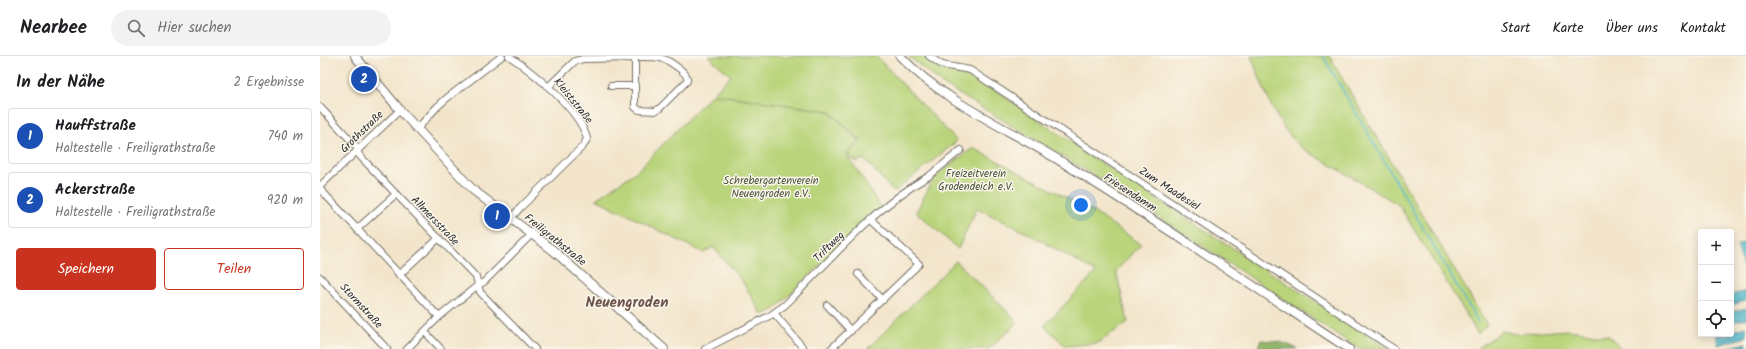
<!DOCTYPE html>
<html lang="de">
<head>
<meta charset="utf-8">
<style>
  :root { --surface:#fff; --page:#f2f2f2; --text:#202124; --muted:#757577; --line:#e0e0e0; --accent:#c8321e }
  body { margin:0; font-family:Kalam,sans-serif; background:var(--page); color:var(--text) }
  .controls { position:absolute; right:12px; bottom:12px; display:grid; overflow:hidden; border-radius:4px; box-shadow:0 2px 10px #0003 }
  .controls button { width:36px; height:36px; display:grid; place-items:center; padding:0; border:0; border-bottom:1px solid var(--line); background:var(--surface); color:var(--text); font:20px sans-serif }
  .you { position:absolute; left:761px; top:149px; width:14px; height:14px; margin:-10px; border:3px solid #fff; border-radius:50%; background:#1a73e8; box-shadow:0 0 0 6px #1a73e833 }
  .badge { display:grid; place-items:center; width:26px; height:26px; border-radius:50%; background:var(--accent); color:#fff; font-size:13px; font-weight:700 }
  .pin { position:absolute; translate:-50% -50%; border:2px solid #fff; box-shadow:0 1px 4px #0006 }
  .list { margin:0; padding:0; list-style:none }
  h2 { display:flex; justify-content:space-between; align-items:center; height:52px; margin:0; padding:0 16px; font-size:17px }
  h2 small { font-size:13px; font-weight:400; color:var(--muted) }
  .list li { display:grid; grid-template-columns:26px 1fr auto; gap:12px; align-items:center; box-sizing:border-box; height:56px; margin:0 8px 8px; padding:0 8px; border:1px solid var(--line); border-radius:4px }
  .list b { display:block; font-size:15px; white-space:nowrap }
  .list p { margin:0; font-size:13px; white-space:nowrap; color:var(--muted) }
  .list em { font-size:13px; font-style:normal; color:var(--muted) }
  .actions { display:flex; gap:8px; padding:12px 16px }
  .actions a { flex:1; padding:9px 0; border:1px solid var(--accent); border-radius:4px; text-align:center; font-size:14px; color:var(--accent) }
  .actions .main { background:var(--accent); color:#fff }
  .icon { flex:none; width:22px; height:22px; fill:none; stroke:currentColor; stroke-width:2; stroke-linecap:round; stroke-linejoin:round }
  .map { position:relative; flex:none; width:1426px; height:293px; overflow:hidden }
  header { display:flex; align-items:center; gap:24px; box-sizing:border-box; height:56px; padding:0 20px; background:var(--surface); border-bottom:1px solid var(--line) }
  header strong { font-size:19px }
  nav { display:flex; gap:22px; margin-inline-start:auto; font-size:14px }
  .search { width:280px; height:36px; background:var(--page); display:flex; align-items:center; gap:10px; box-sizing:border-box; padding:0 14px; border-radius:22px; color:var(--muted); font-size:15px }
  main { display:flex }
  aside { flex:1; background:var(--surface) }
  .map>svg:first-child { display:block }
  .green { fill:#b9d47a; stroke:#728052 }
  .forest { fill:#92b66a; stroke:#5e704a }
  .water { fill:#4bb4c9; stroke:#3b707a }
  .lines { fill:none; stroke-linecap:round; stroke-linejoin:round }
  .stream { stroke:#4bb4c9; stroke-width:1.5 }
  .street-casing { stroke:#716c63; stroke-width:8 }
  .secondary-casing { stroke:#716c63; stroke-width:10 }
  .street { stroke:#fff; stroke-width:6 }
  .secondary { stroke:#fff; stroke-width:8 }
  .labels { text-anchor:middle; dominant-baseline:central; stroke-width:3; stroke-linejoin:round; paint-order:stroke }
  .street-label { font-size:11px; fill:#2b2b2b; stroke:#fbf7ec }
  .park-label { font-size:11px; fill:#4e553f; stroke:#fbf7ec }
  .district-label { font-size:15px; font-weight:bold; fill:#6d554d; stroke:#fbf7ec }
</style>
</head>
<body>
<header>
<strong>Nearbee</strong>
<div class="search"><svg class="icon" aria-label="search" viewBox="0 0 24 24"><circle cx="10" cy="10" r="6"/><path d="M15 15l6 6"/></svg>Hier suchen</div>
<nav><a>Start</a><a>Karte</a><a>Über uns</a><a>Kontakt</a></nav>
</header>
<main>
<aside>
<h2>In der Nähe<small>2 Ergebnisse</small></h2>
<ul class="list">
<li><span class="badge" style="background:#1a4fb4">1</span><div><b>Hauffstraße</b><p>Haltestelle · Freiligrathstraße</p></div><em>740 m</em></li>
<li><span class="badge" style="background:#1a4fb4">2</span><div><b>Ackerstraße</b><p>Haltestelle · Freiligrathstraße</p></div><em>920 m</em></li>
</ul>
<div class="actions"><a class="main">Speichern</a><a>Teilen</a></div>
</aside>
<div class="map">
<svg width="1426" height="293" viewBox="0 0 1426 293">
  <rect width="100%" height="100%" fill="#fbf7ec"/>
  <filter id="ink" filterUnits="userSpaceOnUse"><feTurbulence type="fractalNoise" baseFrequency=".025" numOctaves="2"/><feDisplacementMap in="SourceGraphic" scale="8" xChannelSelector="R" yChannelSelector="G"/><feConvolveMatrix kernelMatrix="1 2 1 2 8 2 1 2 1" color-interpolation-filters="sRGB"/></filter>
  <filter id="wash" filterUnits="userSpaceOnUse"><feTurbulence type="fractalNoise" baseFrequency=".012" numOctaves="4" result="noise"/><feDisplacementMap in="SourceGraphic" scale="16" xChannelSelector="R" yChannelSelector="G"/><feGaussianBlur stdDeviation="0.9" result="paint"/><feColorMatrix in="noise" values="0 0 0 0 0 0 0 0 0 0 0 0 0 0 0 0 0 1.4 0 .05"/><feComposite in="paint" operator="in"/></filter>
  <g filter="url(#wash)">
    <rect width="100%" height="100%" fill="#f3e5cb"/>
    <!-- green -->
    <g class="green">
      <path d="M388 0H556L637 85 574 136 544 103 537 106 528 99 541 84 509 55 392 38 411 20Z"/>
      <path d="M588 0H603L620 12 639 15 681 38 780 106 1068 293H1039L790 129 621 27Z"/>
      <path d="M931 0H1009L1167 269 1158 278 1079 149 982 92C954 67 945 34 931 0Z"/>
      <path d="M392 38 508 55 539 84 527 99 561 151 455 253 442 259 422 225 393 191 384 197 276 143 317 115Z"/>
      <path d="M653 92 772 155 821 188 796 215 808 266 778 287 746 290 724 270 776 216 711 179 657 152 638 193 596 156 615 120Z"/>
      <path d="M636 205 698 266 669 293H547Z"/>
      <path d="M1248 274 1289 280 1302 293H1157L1182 275 1195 278Z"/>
    </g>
    <!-- forest -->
    <path class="forest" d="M941 284C953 285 966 286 977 293H937Z"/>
    <!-- water -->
    <g class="water">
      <path d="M1426 186V211L1423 212 1417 189Z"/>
      <path d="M1426 235V245L1411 249V239Z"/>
      <path d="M1426 252V263L1411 266V256Z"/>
      <path d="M1426 271V281L1398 289 1396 279 1411 278V275Z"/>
      <path d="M1426 287V293H1403Z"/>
    </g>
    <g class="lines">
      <!-- stream -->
      <path class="stream" d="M1003 0 1158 266"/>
    </g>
  </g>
  <g filter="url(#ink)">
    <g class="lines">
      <!-- street casing -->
      <g class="street-casing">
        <g id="street">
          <path d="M189 0C213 16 261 55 267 83L263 90 201 151 191 162"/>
          <path d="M609 0 622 9 650 14 1074 293"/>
          <path d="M229 30 255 5 263 3 315 2V51L319 54 335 55 339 53 367 25C368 20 365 18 361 14 344 0 340 1 317 1L315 2"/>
          <path d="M291 30H315"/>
          <path d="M0 51 36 90 39 99 76 138 156 221 160 236 215 293"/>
          <path d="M97 73 117 51 127 42 182 0"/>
          <path d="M0 130 80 54"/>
          <path d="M0 133 119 261"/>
          <path d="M37 173 76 138"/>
          <path d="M538 218 563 244"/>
          <path d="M79 219 119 182"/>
          <path d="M0 221 67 293"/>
          <path d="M507 249 531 275"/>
          <path d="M454 257 484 293"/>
          <path d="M105 276 121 293"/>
          <path d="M87 293 119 261 158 229 164 226 212 178"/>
          <path d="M385 293 451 259 465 249C511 204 553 152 609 120L641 94"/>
          <path d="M511 293 599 208 551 164"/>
        </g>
      </g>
      <!-- secondary casing -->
      <g class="secondary-casing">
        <g id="secondary">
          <path d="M35 0 80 54 153 134 234 195 344 293"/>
          <path d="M580 0C626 48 690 73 745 108 841 168 935 231 1029 293"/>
        </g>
      </g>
      <!-- street -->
      <use href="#street" class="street"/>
      <!-- secondary -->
      <use href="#secondary" class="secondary"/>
    </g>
  </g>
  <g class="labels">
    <!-- street labels -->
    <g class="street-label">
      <text transform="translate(253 45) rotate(51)">Kleiststraße</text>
      <text transform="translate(42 76) rotate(-44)">Grothstraße</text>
      <text transform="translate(849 133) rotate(33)">Zum Maadesiel</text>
      <text transform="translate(810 137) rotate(33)">Friesendamm</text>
      <text transform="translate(115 165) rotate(46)">Allmersstraße</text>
      <text transform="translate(235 184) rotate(39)">Freiligrathstraße</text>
      <text transform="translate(509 191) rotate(-45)">Triftweg</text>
      <text transform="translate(41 250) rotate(47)">Stormstraße</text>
    </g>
    <!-- park labels -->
    <g class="park-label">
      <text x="656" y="118">Freizeitverein<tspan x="656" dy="13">Grodendeich e.V.</tspan></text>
      <text x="451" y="125">Schrebergartenverein<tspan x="451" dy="13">Neuengroden e.V.</tspan></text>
    </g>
    <!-- district labels -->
    <g class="district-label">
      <text x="307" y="247">Neuengroden</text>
    </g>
  </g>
</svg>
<div class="controls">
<button>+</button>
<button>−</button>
<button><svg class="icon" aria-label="locate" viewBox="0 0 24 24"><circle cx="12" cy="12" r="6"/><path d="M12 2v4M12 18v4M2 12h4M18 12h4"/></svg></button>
</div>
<div class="you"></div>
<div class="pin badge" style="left:177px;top:160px;background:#1a4fb4">1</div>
<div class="pin badge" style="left:44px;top:23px;background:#1a4fb4">2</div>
</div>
</main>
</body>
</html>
